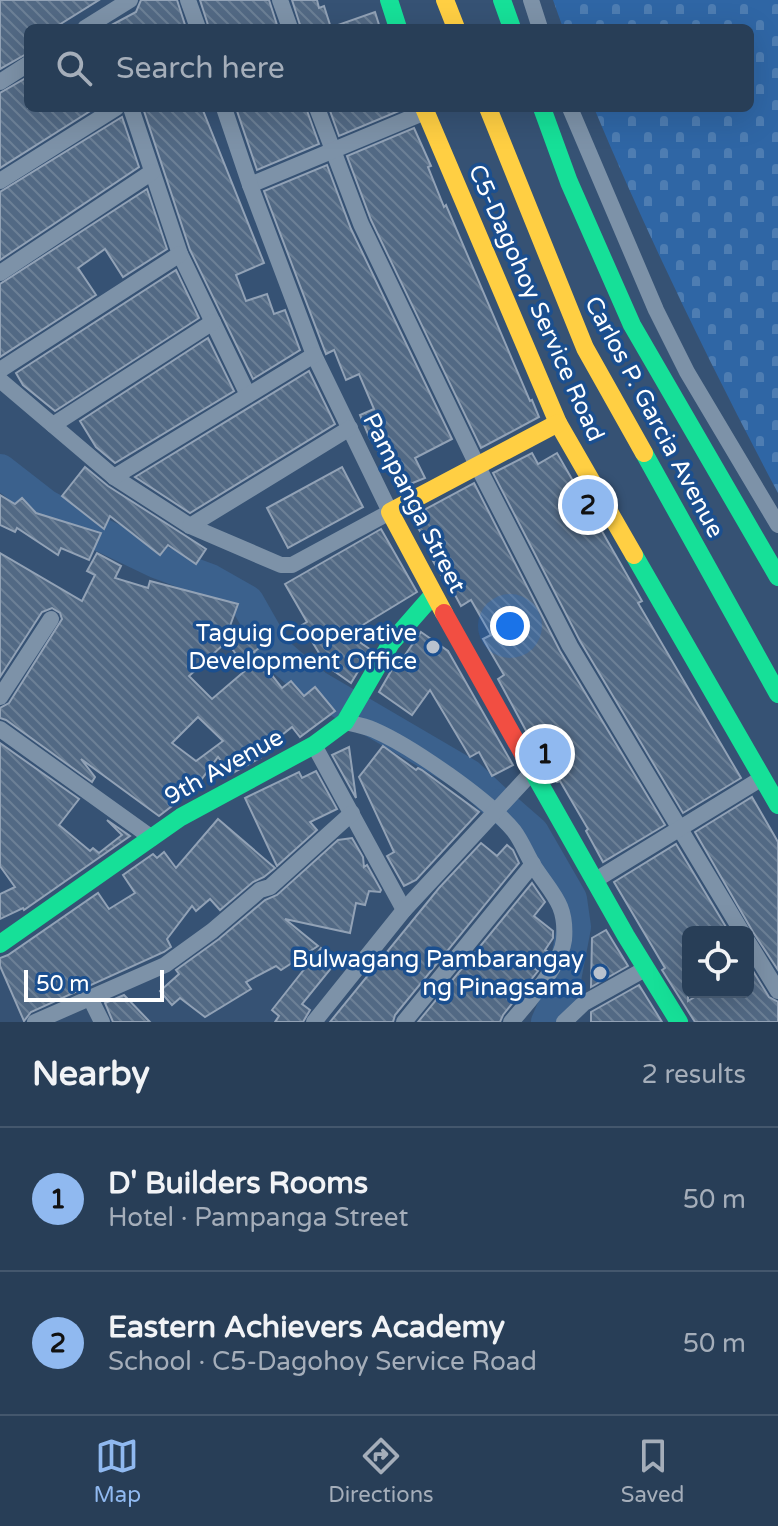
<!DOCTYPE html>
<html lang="en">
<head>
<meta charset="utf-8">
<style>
  :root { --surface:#283e57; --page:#30455d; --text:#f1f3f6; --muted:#a5aeba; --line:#44576d; --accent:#90b9f0 }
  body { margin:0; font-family:"Varela Round",sans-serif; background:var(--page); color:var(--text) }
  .controls { position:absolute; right:24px; bottom:24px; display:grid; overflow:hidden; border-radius:12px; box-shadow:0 8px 32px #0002 }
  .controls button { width:72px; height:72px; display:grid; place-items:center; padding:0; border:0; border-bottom:2px solid var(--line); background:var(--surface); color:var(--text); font:40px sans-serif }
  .scale { position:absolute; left:24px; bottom:20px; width:140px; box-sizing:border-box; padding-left:8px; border:4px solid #fff; border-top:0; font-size:22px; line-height:28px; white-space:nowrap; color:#fff; -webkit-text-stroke:6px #1b4f8f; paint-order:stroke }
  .you { position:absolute; left:510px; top:626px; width:28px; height:28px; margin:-20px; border:6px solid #fff; border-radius:50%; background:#1a73e8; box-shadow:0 0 0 12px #1a73e833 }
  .badge { display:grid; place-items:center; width:52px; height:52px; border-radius:50%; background:var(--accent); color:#111; font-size:26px; font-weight:700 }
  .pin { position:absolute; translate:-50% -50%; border:4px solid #fff; box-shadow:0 2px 8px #0006 }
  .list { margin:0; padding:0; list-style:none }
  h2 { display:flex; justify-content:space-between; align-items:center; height:104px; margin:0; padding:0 32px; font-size:34px }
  h2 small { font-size:26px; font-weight:400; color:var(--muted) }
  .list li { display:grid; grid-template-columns:52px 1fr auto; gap:24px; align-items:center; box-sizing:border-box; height:144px; padding:0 32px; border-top:2px solid var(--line) }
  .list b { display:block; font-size:30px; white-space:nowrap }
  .list p { margin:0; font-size:26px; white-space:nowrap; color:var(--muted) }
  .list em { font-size:26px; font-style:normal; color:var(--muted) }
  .icon { flex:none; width:44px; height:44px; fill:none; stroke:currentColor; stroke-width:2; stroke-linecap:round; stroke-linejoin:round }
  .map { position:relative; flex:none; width:778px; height:1022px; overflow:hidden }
  .search { position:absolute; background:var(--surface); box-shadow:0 8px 32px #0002; left:24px; right:24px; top:24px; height:88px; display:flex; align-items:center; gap:20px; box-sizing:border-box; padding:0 28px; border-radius:12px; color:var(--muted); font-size:30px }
  .sheet { height:392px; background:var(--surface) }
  nav { display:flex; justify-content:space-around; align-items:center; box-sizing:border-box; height:112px; border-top:2px solid var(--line); background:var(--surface); font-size:22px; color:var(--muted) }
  nav a { display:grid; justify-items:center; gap:4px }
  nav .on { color:var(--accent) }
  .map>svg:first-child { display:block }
  .cemetery { fill:url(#cemetery-stones) }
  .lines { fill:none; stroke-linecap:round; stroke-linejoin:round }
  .river { stroke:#3b618d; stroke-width:34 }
  .building { fill:url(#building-back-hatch); stroke:#92a2b6; stroke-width:2; fill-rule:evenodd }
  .street { stroke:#7d92a8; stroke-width:16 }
  .fast { stroke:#16e098; stroke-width:18 }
  .slow { stroke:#ffcf43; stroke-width:18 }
  .jam { stroke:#f24e42; stroke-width:18 }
  .poi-dot { fill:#b9c2ce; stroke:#1b4f8f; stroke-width:3 }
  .labels { text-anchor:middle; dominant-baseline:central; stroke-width:7; stroke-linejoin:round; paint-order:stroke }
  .street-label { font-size:24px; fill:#fff; stroke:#1b4f8f }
  .poi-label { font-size:24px; fill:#fff; stroke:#1b4f8f; text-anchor:end }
</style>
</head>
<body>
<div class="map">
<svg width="778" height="1022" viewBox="0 0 778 1022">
  <defs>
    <pattern id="cemetery-stones" width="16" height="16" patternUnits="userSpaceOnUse" patternTransform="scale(2)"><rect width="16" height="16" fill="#2f66a5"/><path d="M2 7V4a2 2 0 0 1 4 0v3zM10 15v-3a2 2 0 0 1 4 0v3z" fill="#4e7db2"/></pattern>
    <pattern id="building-back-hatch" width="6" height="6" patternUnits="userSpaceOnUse" patternTransform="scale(2)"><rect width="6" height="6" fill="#526984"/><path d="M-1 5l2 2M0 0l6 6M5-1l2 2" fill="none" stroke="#6c8096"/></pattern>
  </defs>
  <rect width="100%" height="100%" fill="#365274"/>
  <!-- cemetery -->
  <path class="cemetery" d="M553 0H778V493C711 367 649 239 594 108H750V28H563Z"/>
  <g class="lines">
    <!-- river -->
    <g class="river">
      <path d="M0 471 45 506 83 526 156 561 210 581 247 602 276 653 316 687 468 776 498 804"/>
      <path d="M501 806 532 833 570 899 574 927 562 990 548 1022"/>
    </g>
  </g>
  <!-- building -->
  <g class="building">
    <path d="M0 0H99L54 28H28V53L0 69Z"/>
    <path d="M141 0H177L186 28H106L136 12Z"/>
    <path d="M200 0H269L278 28H209Z"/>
    <path d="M292 0H317L319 8 324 6 331 28H301Z"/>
    <path d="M375 12 380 28H336L335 26Z"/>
    <path d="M26 78 28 108H95L0 168V93Z"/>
    <path d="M143 108H202L264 263 236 275 246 301 267 294 274 314 285 310 300 350 253 379 190 250Z"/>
    <path d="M236 108H306L319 144 257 170Z"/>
    <path d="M329 108H406L339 136Z"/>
    <path d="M122 117 139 167 0 260V192Z"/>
    <path d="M414 128 431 166 428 167 444 207 446 205 530 401 532 400 539 417 481 448 371 220 347 156Z"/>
    <path d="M327 165 351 229 452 439 415 458 425 478 398 489 372 438 370 439 360 415 374 409 359 374 346 380 334 350 326 354 264 191Z"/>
    <path d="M147 189 167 249 123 277 105 249 78 268 96 295 0 357V284Z"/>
    <path d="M176 270 199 318 55 411 23 385 16 373Z"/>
    <path d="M208 338 234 391 115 463 96 447 80 421Z"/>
    <path d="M309 371 335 424 190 513 135 477Z"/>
    <path d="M532 453 538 464 557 453 642 601 638 603 741 778 683 813 580 641 493 473Z"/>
    <path d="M85 467 108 486 206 549 196 564 168 545 160 555 110 516 104 529 62 496Z"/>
    <path d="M342 467 363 507 288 548 267 508Z"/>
    <path d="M474 483 560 651 665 825 603 862 586 831 588 829 560 781 557 782 537 751 498 679 504 675 483 639 491 635 471 600 461 606 448 582 446 583 433 561 438 559 411 517Z"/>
    <path d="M0 495 15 504 22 498 36 513 101 533 89 560 61 548 58 555 17 528 15 532 0 525Z"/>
    <path d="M381 529 417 592 348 634 371 650 351 683 327 666 302 625 307 622 285 584Z"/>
    <path d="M0 553 82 601 95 575 87 571 97 553 121 566 115 578 148 588 150 581 238 604 223 645 189 676 212 699 247 669 230 646 254 628 265 643 254 652 282 688 291 681 304 696 315 687 335 711 300 737 292 727 257 755 260 758 231 774 218 757 190 795 184 790 172 806 159 816 81 759 95 777 92 782 6 720 0 718V708L9 703 62 619 60 613 52 608 42 612 0 677ZM198 717 223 741 196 761 172 743Z"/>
    <path d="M421 632 448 651 513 765 492 776 479 752 470 757 430 690 412 715 379 692 394 666 396 668Z"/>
    <path d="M0 743 79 799 59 825 90 851 93 848 99 853 122 835 107 820 130 836 24 910 23 908 0 919V894L15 887 0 866Z"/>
    <path d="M383 746 416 770 418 768 422 770 479 812 416 880 404 886 387 856 394 852 359 777Z"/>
    <path d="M349 747 356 798 332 755Z"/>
    <path d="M316 771 337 809 310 822 317 830 277 866 245 798 299 772 302 778Z"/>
    <path d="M752 797 778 842V970L753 932 695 832Z"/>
    <path d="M218 819 275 868 264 877 253 882 220 910 210 899 196 911 192 906 167 939 171 947 164 952 31 1012 24 1021 0 966V958L8 955 98 893 109 909 135 893 123 875 153 854 157 858 164 852 176 868Z"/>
    <path d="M352 838 363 857 364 867 367 865 381 890 380 892 369 891 365 905 356 903 350 933 285 919 318 946 281 970 276 966 246 982 251 989 205 1017 180 998 172 1005 160 991 179 974 176 970 219 939 265 900 277 895 338 840Z"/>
    <path d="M481 843 497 856 507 845 513 850 519 863 395 1015 393 1022H330L439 888Z"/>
    <path d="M676 844 729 932H688V1001L703 992H748V963L769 997 778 1002V1022H695L662 970 665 968 614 882Z"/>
    <path d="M532 883 545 902 534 916 553 931V938L545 950 547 951 534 968 538 971 503 1015 500 1022H418Z"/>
    <path d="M606 930 628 966 591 987 592 938Z"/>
    <path d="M321 948 337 961 302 1004 310 1010 303 1022H275L279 1016 272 1010Z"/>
    <path d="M639 985 662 1022H591V1012Z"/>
    <path d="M124 995 150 1022H113L105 1003Z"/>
  </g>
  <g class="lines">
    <!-- street -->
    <g class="street">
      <path d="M188 0 198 28"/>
      <path d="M280 0 290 28"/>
      <path d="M531 0 540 28"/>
      <path d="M85 28 130 0"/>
      <path d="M0 82 28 64"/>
      <path d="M131 108 180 254 248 395"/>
      <path d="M317 108 361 224 477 465 570 646 742 932"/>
      <path d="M570 108 656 310 687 372 778 525"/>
      <path d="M0 181 116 108"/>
      <path d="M250 185 425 112"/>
      <path d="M0 273 152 172"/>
      <path d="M0 370 180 254"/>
      <path d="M0 380 114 477 190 526 281 565H292L390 512 314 355 250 185 224 108"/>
      <path d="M53 425 213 322"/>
      <path d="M114 477 314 355"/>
      <path d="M190 526 350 428"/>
      <path d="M0 697 51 619"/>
      <path d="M345 722C354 724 365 726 374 730 411 746 489 800 514 831 523 843 527 856 535 868 553 895 567 905 564 940 561 965 528 1003 511 1022"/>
      <path d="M0 729 152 838"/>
      <path d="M314 745 404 910"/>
      <path d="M594 881 762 778"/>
      <path d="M748 942 778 991"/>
      <path d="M90 998 102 1022"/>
      <path d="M35 1022 165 965 212 931 260 890 270 887 352 813"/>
      <path d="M314 1022 404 910 533 771"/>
      <path d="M404 1022 533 864"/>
      <path d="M564 1022 584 1003 645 969"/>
    </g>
    <!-- fast -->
    <g class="fast">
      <path d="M389 0 398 28"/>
      <path d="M502 0 512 28"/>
      <path d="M542 108 569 182 632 325 778 577"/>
      <path d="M644 453 778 694"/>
      <path d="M634 555 778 805"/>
      <path d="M532 770 626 936 679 1022"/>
      <path d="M0 944 181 817 314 745 345 722 391 643 433 595"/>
    </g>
    <!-- slow -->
    <g class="slow">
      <path d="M445 0 456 28"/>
      <path d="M424 108 558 423 634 555"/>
      <path d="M488 108 585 348 644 453"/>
      <path d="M444 613 390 512 558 423"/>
    </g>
    <!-- jam -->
    <path class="jam" d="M444 613 532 770"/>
  </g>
  <!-- markers -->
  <g class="poi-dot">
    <circle cx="433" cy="647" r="8"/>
    <circle cx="600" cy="973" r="8"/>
  </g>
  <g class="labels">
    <!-- street labels -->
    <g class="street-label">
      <text transform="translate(536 303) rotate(66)">C5-Dagohoy Service Road</text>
      <text transform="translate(654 417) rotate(62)">Carlos P. Garcia Avenue</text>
      <text transform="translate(414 503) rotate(63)">Pampanga Street</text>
      <text transform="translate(224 767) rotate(-29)">9th Avenue</text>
    </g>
    <!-- poi labels -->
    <g class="poi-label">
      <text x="417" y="633">Taguig Cooperative<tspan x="417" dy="28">Development Office</tspan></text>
      <text x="584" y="959">Bulwagang Pambarangay<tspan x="584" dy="28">ng Pinagsama</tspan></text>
    </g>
  </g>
</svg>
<div class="controls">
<button><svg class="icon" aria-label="locate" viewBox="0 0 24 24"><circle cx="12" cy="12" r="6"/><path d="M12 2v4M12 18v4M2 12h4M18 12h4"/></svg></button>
</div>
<div class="scale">50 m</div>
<div class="you"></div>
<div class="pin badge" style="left:545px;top:754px">1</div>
<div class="pin badge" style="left:588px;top:505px">2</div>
<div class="search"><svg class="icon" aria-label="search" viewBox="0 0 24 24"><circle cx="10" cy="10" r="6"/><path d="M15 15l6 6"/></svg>Search here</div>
</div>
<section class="sheet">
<h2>Nearby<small>2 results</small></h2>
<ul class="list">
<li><span class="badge">1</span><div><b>D' Builders Rooms</b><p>Hotel · Pampanga Street</p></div><em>50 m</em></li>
<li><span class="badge">2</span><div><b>Eastern Achievers Academy</b><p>School · C5-Dagohoy Service Road</p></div><em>50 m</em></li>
</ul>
</section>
<nav>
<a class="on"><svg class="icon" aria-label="map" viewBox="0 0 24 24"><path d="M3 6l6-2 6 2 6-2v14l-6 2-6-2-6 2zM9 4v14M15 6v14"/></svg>Map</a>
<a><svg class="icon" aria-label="directions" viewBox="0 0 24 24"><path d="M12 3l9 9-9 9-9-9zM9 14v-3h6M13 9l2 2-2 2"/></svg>Directions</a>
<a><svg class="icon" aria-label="saved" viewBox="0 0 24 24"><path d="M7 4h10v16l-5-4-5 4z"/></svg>Saved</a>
</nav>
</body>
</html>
